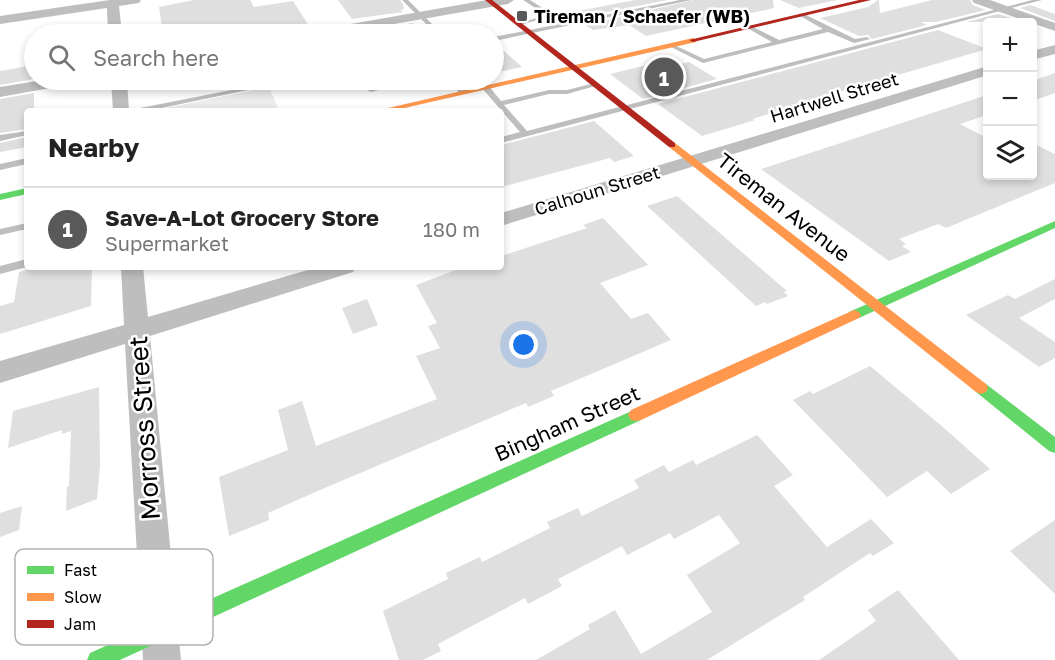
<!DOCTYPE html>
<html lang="en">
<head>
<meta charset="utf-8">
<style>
  :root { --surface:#fff; --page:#f6f6f6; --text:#222; --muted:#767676; --line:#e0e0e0; --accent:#595959 }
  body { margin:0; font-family:"Golos Text",sans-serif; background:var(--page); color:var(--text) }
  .controls { position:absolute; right:18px; top:18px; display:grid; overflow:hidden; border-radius:6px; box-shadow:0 3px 9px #0003 }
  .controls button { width:54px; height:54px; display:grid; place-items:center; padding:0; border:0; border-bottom:2px solid var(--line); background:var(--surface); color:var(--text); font:30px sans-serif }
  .you { position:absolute; left:524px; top:345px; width:21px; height:21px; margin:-15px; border:4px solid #fff; border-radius:50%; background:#1a73e8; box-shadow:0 0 0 9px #1a73e833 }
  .badge { display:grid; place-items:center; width:39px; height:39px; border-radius:50%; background:var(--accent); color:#fff; font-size:20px; font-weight:700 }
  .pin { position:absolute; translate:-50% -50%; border:3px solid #fff; box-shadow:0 2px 6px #0006 }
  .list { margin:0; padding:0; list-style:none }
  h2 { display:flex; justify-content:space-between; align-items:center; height:78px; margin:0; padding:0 24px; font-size:26px }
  h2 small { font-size:20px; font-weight:400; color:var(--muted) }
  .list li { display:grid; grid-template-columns:39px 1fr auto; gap:18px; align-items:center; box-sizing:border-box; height:84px; padding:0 24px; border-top:2px solid var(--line) }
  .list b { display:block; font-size:22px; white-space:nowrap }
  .list p { margin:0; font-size:20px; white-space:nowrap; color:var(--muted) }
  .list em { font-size:20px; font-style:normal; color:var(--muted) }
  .icon { flex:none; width:33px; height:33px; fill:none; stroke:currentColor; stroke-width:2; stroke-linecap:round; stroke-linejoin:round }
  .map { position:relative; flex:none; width:1055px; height:660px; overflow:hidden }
  .search { position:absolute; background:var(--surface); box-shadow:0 3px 9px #0003; left:24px; top:24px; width:480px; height:66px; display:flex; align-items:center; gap:15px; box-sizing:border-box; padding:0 21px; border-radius:33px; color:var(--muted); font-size:22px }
  .panel { position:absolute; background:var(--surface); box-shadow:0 3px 9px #0003; left:24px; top:108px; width:480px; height:162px; border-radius:6px }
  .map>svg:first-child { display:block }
  .green { fill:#ececec }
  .building { fill:#dfdfdf }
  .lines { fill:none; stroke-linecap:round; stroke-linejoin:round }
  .lane { fill:#bebebe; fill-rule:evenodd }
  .street { fill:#bebebe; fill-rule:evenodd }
  .fast { fill:#63d668; fill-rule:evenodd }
  .slow { fill:#ff974d; fill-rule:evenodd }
  .jam { fill:#b3261e; fill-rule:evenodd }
  .poi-dot { fill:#595959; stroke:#fff; stroke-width:2 }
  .labels { text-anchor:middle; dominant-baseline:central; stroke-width:5; stroke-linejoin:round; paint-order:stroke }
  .far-poi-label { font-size:18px; font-weight:bold; fill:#000; stroke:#fff; text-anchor:start }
  .far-street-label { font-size:18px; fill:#000; stroke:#fff }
  .street-label { font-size:21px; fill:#000; stroke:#fff }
  .near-street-label { font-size:26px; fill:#000; stroke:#fff }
  .key { fill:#fff; stroke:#b2b2b2; stroke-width:1.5 }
  .key-label { font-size:16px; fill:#000 }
</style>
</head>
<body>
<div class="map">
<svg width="1055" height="660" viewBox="0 0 1055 660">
  <rect width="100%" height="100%" fill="#fff"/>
  <!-- green -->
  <path class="green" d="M269 87 279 111H151Z"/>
  <!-- building -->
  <g class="building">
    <path d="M194 0H250L254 7 293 1 309 26 260 34H212L209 27 163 34 159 7Z"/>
    <path d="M338 0H400L403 4 404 9 401 10 403 12 352 19Z"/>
    <path d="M635 0H668L576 18 568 13Z"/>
    <path d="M694 0H773L774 8 646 36 629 25 593 30 585 25Z"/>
    <path d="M780 0H837L799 8Z"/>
    <path d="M878 0H879L880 13 932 0H970L973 5 986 10 936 22H921L927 25 872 39 868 35 859 36 820 18 868 7Z"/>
    <path d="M1030 5 1055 14V21L1020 8Z"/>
    <path d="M998 14 1024 22H966Z"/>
    <path d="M413 23 425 34H387L382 28Z"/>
    <path d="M938 30 987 49 781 109 782 110 752 119 755 120 702 136 658 104Z"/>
    <path d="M494 43H495L522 67 494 73Z"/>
    <path d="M672 59 680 64 689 62 717 79 643 99 610 74Z"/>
    <path d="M34 65V79L0 85V71Z"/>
    <path d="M1055 73V93L1032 101V81Z"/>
    <path d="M34 93V111H27V129L0 133V99Z"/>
    <path d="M987 95V115L960 124 987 138V176H1032V143L1055 154V183L946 228 938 224 899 239 906 244 902 246 911 252 889 261 761 169Z"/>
    <path d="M594 121 634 156 614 162 610 158 501 187V145Z"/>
    <path d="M27 137V147L0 152V143Z"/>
    <path d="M677 196 787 291 784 292 788 296 767 304 765 302 756 306 647 206Z"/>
    <path d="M603 218 648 265 600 283 631 319 648 313 671 340 551 391 554 396 528 407 526 403 320 490 268 513 269 520 229 536 219 477 288 450 278 410 302 401 316 446 437 399 416 356 440 348 428 326 437 323 416 285 464 267H501V256L587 228 583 225Z"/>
    <path d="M38 267H92L91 306 0 334V306L14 302 19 272Z"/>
    <path d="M1055 279V299L1019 318 1055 342V358L1039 367 966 315 1008 295 1015 299Z"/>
    <path d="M367 299 378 325 353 334 342 308Z"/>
    <path d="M870 366 944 428 990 469 951 494 927 471 887 497 793 400 810 391 813 394Z"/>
    <path d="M99 387 100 465 97 499 66 511 67 487 69 486 71 431 62 434V430L8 448 13 411Z"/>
    <path d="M757 435 793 475 774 486 827 547 871 519 894 543 873 556 870 553 803 597 805 600 707 660H536L590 629 588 625 615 610 641 654 712 612 687 575 740 543 719 515 674 539 670 533 627 555 622 546 558 579 562 586 528 604 525 598 438 644 441 651 423 660H399L383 611 448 579 446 573 480 557 482 562 550 528 547 522 578 508 582 516 639 488 634 480 664 465 669 472 693 460 696 465Z"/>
    <path d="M22 506 19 530 0 537V513Z"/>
    <path d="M1055 520V594L1010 551Z"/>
    <path d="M898 590 959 660H819L876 621 868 610Z"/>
  </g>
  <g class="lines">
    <!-- lane -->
    <g class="lane">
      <path d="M402 0H408L442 34H436Z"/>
      <path d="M523 0H530L554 15 517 26V24L546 15Z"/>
      <path d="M680 0H692L494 41V37Z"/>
      <path d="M1032 0H1042L501 143V137L520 132 481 87 488 85 501 101 549 90H567L595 83 599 85 567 94H549L504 105 527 131Z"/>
      <path d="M802 13 855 39 867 37 870 39 854 43 828 32 703 63 667 45 672 44 704 59 772 42 747 28 746 27 749 25 779 40 823 29 800 16Z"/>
      <path d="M283 80H296L147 111H131L135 109Z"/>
      <path d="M404 80H415L371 92 367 90Z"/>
      <path d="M449 80H456L466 90V94H460Z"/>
      <path d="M27 131V135L0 141V135Z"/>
      <path d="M27 158V164L0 170V164Z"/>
      <path d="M27 223V229L0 235V229Z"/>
      <path d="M27 259V267L0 274V266Z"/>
    </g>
    <!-- street -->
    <g class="street">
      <path d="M110 0H141L139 3 119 6 122 34H108L107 8 0 24V16Z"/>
      <path d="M487 0H514L508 4 337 34H310L317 30Z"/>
      <path d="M972 0H990L1055 23V31L974 3Z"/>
      <path d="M1055 45V54L1032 60V51Z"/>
      <path d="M988 66V75L501 226V213Z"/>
      <path d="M43 80H75L67 85 0 97V87Z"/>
      <path d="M111 80H127L129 111H113Z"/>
      <path d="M121 267H143L148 317 318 267H356L353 272 150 336 181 660H143L125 344 0 383V361L124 325Z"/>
    </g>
    <!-- fast -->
    <g class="fast">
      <path d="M27 188V194L0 200V194Z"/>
      <path d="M1055 221V228L859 318H849L847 315 849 312Z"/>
      <path d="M981 382 986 384 1055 437V453L1049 451 976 392 974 388 976 384Z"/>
      <path d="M636 409 641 410 644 415 641 420 120 660H87L90 653Z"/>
    </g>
    <!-- slow -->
    <g class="slow">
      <path d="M693 38 697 40 696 42 391 111H375Z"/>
      <path d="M669 143H675L986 384 988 388 986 392 981 394 976 392 669 147Z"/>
      <path d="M854 310 859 312 861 315 859 318 641 420 636 421 631 420 628 415 631 410Z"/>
    </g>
    <!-- jam -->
    <g class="jam">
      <path d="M485 0H492L675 143V147H669Z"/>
      <path d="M859 0H871L693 42 689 40Z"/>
    </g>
  </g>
  <!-- markers -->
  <rect class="poi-dot" x="516" y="10" width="12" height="12" rx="3"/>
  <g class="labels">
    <!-- far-poi labels -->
    <g class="far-poi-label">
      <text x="534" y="16">Tireman / Schaefer (WB)</text>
    </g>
    <!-- far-street labels -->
    <g class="far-street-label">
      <text transform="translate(834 97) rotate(-17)">Hartwell Street</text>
      <text transform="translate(597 190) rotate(-17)">Calhoun Street</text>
    </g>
    <!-- street labels -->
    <g class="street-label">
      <text transform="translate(784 207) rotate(38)">Tireman Avenue</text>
      <text transform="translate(567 423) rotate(-24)">Bingham Street</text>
    </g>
    <!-- near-street labels -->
    <g class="near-street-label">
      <text transform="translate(144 428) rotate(-94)">Morross Street</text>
    </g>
  </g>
  <!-- legend -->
  <rect x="15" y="549" width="198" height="96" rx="9" class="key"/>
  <rect x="27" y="566" width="27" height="8" fill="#63d668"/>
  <rect x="27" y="593" width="27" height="8" fill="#ff974d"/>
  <rect x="27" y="620" width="27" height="8" fill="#b3261e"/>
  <g class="key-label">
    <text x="64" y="576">Fast</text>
    <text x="64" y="603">Slow</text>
    <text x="64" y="630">Jam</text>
  </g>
</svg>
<div class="controls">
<button>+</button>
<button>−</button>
<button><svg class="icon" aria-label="layers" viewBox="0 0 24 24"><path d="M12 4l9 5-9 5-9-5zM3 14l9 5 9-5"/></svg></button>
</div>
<div class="you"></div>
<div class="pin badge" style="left:664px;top:77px">1</div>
<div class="search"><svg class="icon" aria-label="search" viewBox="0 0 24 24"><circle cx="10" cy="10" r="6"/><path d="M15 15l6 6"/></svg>Search here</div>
<section class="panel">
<h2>Nearby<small></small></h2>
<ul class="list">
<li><span class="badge">1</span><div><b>Save-A-Lot Grocery Store</b><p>Supermarket</p></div><em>180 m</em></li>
</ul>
</section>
</div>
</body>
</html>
